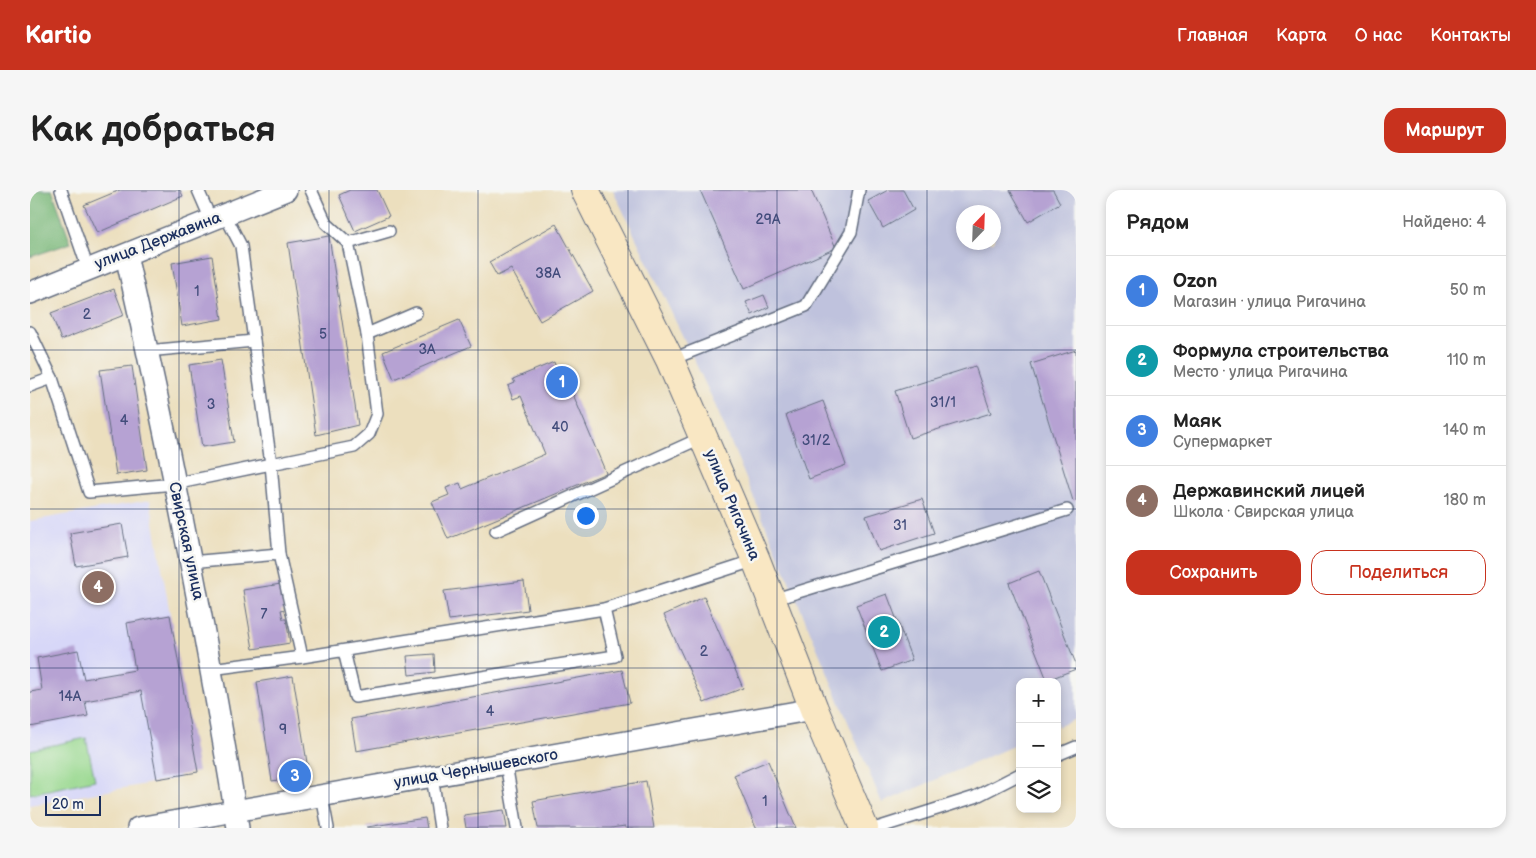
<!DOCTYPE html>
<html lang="ru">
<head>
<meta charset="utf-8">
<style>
  :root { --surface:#fff; --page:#f6f6f6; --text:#222; --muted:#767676; --line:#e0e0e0; --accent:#c8321e }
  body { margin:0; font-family:"Balsamiq Sans",sans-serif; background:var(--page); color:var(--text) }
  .controls { position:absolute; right:15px; bottom:15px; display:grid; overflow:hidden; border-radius:10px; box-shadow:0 2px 8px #0003 }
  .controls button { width:45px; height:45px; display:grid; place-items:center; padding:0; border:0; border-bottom:1px solid var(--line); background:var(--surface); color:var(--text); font:25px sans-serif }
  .compass { position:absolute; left:926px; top:15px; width:45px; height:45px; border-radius:50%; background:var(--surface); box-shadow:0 2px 8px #0003; rotate:23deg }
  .scale { position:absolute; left:15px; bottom:12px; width:56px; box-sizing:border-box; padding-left:5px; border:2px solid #1b2f5e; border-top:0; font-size:14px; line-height:18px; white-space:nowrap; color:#1b2f5e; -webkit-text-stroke:4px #f6f6f2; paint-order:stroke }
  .you { position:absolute; left:555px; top:325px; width:18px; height:18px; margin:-12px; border:4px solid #fff; border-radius:50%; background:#1a73e8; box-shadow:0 0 0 8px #1a73e833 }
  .badge { display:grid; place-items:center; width:32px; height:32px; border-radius:50%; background:var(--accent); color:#fff; font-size:16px; font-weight:700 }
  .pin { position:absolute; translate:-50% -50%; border:2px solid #fff; box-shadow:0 1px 5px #0006 }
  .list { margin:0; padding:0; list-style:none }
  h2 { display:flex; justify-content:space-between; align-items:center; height:65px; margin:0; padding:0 20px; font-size:21px }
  h2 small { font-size:16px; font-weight:400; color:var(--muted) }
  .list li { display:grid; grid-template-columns:32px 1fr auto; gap:15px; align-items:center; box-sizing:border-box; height:70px; padding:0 20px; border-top:1px solid var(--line) }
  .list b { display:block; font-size:19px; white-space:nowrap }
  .list p { margin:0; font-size:16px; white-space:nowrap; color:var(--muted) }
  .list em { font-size:16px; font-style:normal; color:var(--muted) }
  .actions { display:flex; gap:10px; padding:15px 20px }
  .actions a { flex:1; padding:11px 0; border:1px solid var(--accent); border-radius:15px; text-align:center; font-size:18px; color:var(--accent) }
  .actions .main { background:var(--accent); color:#fff }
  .icon { flex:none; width:28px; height:28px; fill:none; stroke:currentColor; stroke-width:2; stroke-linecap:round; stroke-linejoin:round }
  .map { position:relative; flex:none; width:1046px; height:638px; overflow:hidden; border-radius:15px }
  header { display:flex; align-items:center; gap:30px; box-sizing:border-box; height:70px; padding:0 25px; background:var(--accent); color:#fff }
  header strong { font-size:24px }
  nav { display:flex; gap:28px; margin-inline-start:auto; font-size:18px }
  .intro { display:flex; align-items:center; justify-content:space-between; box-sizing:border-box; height:120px; padding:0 30px }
  h1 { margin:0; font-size:35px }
  .button { padding:12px 22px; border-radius:15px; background:var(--accent); color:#fff; font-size:18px; font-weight:700 }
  main { display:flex; gap:30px; padding:0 30px }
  aside { flex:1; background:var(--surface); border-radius:15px; box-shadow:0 2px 8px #0003 }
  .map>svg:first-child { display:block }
  .built { fill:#d7d7f8 }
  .industrial { fill:#bfc2dd; fill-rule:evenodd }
  .green { fill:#98d88e; stroke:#5a8476 }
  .forest { fill:#7ab879; stroke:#4a746c }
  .building { fill:#b6a2d3 }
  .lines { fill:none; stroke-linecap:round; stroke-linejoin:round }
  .service-casing { stroke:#646d80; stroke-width:14 }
  .minor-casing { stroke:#646d80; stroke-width:24 }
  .secondary-casing { stroke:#646d80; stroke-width:30 }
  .service { stroke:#fff; stroke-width:11 }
  .minor { stroke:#fff; stroke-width:21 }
  .secondary { stroke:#f9e7c3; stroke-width:28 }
  .grid { fill:none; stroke:#1b2f5e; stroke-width:1; stroke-opacity:0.55 }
  .labels { text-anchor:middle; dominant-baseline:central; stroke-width:5; stroke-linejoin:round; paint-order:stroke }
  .number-label { font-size:14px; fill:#424c7b }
  .street-label { font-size:16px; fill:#1b2f5e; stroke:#f6f6f2 }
</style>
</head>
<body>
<header>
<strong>Kartio</strong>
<nav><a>Главная</a><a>Карта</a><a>О нас</a><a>Контакты</a></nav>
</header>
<div class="intro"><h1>Как добраться</h1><a class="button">Маршрут</a></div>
<main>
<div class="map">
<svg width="1046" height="638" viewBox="0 0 1046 638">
  <rect width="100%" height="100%" fill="#f6f6f2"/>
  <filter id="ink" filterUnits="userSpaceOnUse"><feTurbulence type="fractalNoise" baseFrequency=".02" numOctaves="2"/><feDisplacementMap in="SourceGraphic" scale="10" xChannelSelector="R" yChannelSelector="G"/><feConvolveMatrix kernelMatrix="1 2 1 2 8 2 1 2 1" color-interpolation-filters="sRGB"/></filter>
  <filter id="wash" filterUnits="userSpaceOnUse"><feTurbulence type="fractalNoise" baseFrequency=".0096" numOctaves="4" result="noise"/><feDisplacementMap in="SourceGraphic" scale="20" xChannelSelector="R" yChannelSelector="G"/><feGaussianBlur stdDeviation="1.12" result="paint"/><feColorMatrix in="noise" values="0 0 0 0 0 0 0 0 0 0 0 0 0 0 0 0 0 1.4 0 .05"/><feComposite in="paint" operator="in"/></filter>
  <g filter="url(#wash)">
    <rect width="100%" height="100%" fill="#ecdfbe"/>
    <!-- built -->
    <path class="built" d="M120 310 147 464 137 466 154 576 168 582 148 583 149 588 0 615V331Z"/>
    <!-- industrial -->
    <path class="industrial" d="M583 0H1046V529L1027 537V492H990V553L852 613 683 210ZM934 22H964V52H934Z"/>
    <!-- green -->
    <path class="green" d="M56 548 65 590 0 604V560Z"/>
    <!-- forest -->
    <path class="forest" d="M0 0H22L41 53 0 67Z"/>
    <g id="blocks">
      <!-- building -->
      <g class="building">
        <path d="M90 0H150L153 6 67 43 54 15Z"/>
        <path d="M320 0H347L359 26 325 41 309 5Z"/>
        <path d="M670 0H781L806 58 714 99Z"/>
        <path d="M858 0H873L884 20 853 38 838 11Z"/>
        <path d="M980 0H1023L1030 13 998 32Z"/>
        <path d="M526 34 563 101 510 131 481 79 467 86 459 72Z"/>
        <path d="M299 46 328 235 286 245 258 53Z"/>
        <path d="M182 66 192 129 152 136 142 73Z"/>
        <path d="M84 99 94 125 31 150 21 123Z"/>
        <path d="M734 105 739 117 722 125 716 112Z"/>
        <path d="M429 130 441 156 364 189 353 162Z"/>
        <path d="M1046 160V310L1043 311 1001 174Z"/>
        <path d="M191 170 204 252 172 257 159 175Z"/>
        <path d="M524 172 527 180 532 178 576 283 418 349 402 312 419 305 416 298 430 293 432 299 515 264 491 206 483 209 478 196 485 193 483 189Z"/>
        <path d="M102 176 117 280 86 285 70 180Z"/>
        <path d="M945 176 961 223 880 248 865 201Z"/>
        <path d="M793 211 816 275 779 289 756 225Z"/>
        <path d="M892 309 904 343 849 361 836 326Z"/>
        <path d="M92 334 98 367 46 376 40 343Z"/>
        <path d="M1009 381 1046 474V479L1017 490 979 393Z"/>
        <path d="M494 391 498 420 419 430 414 401Z"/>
        <path d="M251 394 255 419 251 420 253 429H256L260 453 223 459 213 400Z"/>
        <path d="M857 404 882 470 852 481 826 415Z"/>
        <path d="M674 407 713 498 674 513 634 425Z"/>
        <path d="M140 425 168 582 127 589 111 501 55 511 58 526 0 537V502L12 500 7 468 48 460 54 489 105 480 97 433Z"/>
        <path d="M404 464 405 482 379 485 377 466Z"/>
        <path d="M592 480 600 513 326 561 321 529Z"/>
        <path d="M263 486 279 585 242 591 227 492Z"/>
        <path d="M738 571 766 638H726L704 585Z"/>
        <path d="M616 591 624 638H595V636L581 638H508L503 611Z"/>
        <path d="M474 620 477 638H436L434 625Z"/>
        <path d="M395 628 397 638H337V637Z"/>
      </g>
    </g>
  </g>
  <g filter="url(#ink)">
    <use href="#blocks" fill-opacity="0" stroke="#646d80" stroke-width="1"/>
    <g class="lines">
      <!-- service casing -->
      <g class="service-casing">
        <g id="service">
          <path d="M31 0 58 79"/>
          <path d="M168 0 181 30"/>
          <path d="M195 25 211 56 241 274 324 257 339 244 347 224 337 144 318 53 296 33 281 0"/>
          <path d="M318 53 359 41"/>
          <path d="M0 142 22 188 59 302 144 294 241 274 249 364 272 467"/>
          <path d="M337 144 386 123"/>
          <path d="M117 161 224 151"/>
          <path d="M640 170 776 116 821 42 829 0"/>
          <path d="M0 196 22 188"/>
          <path d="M466 341 673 247"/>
          <path d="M160 372 249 364"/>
          <path d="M742 410 1037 320"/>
          <path d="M314 461 325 507 585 466 574 419"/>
          <path d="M181 479 272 467 574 419 726 370"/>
          <path d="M1027 565 1046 557"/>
          <path d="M476 574 487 638"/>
          <path d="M402 586 410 638"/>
          <path d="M292 606 298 638"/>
          <path d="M847 638 945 607 990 584"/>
        </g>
      </g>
      <!-- minor casing -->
      <g class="minor-casing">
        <g id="minor">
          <path d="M96 65C139 255 177 446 208 638"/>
          <path d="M0 103 256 0"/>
          <path d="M108 638 784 519"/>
        </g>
      </g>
      <!-- secondary casing -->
      <g class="secondary-casing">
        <path id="secondary" d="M555 0 640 170 726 370 784 519 834 638"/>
      </g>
      <!-- service -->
      <use href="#service" class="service"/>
      <!-- minor -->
      <use href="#minor" class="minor"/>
      <!-- secondary -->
      <use href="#secondary" class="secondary"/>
    </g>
  </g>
  <!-- grid -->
  <path class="grid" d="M149 0V638M299 0V638M448 0V638M598 0V638M747 0V638M897 0V638M0 160H1046M0 319H1046M0 478H1046"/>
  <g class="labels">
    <!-- number labels -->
    <g class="number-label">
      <text x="738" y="29">29А</text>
      <text x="518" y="83">38А</text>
      <text x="167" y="101">1</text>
      <text x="57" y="124">2</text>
      <text x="293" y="144">5</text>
      <text x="397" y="159">3А</text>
      <text x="913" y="212">31/1</text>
      <text x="181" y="214">3</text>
      <text x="94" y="230">4</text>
      <text x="530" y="237">40</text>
      <text x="786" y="250">31/2</text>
      <text x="870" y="335">31</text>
      <text x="234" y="424">7</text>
      <text x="674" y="461">2</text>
      <text x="40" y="506">14А</text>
      <text x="460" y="521">4</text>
      <text x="253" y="539">9</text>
      <text x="735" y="611">1</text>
    </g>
    <!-- street labels -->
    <g class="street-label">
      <text transform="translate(128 51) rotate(-21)">улица Державина</text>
      <text transform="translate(702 315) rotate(67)">улица Ригачина</text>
      <text transform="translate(156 351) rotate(78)">Свирская улица</text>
      <text transform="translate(446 579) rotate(-10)">улица Чернышевского</text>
    </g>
  </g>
</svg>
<div class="controls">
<button>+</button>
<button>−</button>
<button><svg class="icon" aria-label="layers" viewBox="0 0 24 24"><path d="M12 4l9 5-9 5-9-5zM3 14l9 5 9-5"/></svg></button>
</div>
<svg class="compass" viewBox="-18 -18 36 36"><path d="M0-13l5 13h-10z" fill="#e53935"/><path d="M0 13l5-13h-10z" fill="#767676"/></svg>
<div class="scale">20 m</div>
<div class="you"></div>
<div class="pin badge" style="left:532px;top:192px;background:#3f7fe0">1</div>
<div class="pin badge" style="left:854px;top:442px;background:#0f9aa8">2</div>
<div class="pin badge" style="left:265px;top:586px;background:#3f7fe0">3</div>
<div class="pin badge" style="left:68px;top:397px;background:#8d6e63">4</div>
</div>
<aside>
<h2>Рядом<small>Найдено: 4</small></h2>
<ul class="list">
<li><span class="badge" style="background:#3f7fe0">1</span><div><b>Ozon</b><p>Магазин · улица Ригачина</p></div><em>50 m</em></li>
<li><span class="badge" style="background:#0f9aa8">2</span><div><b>Формула строительства</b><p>Место · улица Ригачина</p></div><em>110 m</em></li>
<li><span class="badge" style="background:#3f7fe0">3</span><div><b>Маяк</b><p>Супермаркет</p></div><em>140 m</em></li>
<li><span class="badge" style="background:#8d6e63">4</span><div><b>Державинский лицей</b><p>Школа · Свирская улица</p></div><em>180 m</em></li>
</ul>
<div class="actions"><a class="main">Сохранить</a><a>Поделиться</a></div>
</aside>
</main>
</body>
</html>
